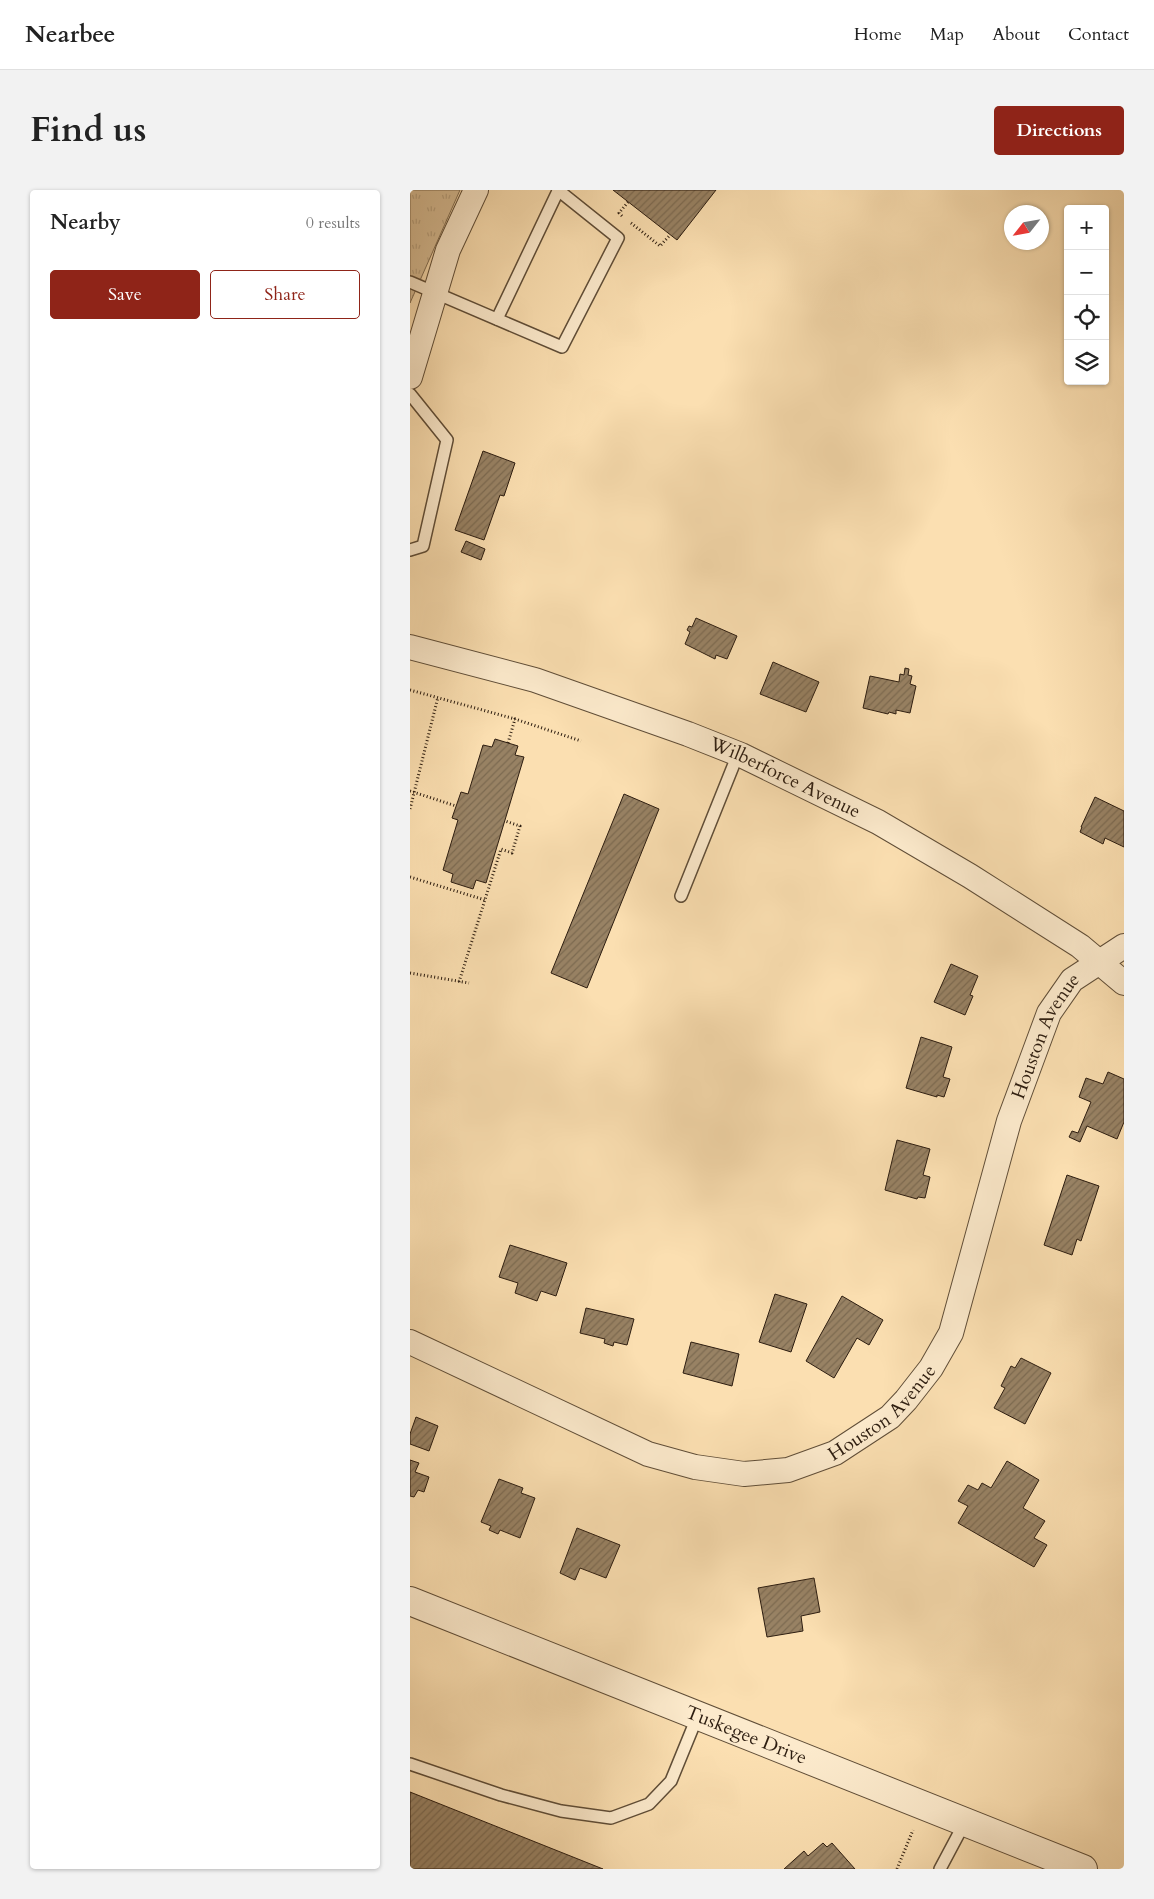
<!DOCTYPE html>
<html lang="en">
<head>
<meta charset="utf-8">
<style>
  :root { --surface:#fff; --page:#f2f2f2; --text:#222; --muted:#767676; --line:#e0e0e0; --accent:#8f2418 }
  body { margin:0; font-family:Cardo,serif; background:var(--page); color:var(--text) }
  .controls { position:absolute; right:15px; top:15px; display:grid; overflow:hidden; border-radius:5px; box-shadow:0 1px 4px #0004 }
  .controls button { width:45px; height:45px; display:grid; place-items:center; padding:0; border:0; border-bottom:1px solid var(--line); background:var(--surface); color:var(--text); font:25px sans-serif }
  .compass { position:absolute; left:594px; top:15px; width:45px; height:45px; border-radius:50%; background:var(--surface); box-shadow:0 1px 4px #0004; rotate:239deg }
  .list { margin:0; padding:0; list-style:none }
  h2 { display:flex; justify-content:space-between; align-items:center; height:65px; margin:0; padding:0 20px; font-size:21px }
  h2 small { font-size:16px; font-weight:400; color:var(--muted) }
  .actions { display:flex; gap:10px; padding:15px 20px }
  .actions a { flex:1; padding:11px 0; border:1px solid var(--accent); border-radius:5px; text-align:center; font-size:18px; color:var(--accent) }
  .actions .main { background:var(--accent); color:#fff }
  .icon { flex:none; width:28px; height:28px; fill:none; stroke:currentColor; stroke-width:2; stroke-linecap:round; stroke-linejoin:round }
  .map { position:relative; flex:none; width:714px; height:1679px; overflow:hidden; border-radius:5px }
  header { display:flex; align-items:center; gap:30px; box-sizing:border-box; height:70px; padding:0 25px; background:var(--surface); border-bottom:1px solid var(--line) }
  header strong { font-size:24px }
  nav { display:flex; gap:28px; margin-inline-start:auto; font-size:18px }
  .intro { display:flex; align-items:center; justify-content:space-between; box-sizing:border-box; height:120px; padding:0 30px }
  h1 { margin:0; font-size:35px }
  .button { padding:12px 22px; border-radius:5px; background:var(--accent); color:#fff; font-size:18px; font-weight:700 }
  main { display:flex; gap:30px; padding:0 30px }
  aside { flex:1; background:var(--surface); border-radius:5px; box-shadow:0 1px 4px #0004 }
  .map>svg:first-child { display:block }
  .park { fill:url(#park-tufts); stroke:#826e53 }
  .building { fill:url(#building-hatch); stroke:#2d1d10 }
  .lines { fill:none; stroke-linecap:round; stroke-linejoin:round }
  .service-casing { stroke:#604e38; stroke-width:14 }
  .minor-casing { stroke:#604e38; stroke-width:26 }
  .tertiary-casing { stroke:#604e38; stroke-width:30 }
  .path { stroke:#2d1d10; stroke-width:3; stroke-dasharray:1 2.5; stroke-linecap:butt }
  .service { stroke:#fceacc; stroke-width:11 }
  .minor { stroke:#fceacc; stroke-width:24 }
  .tertiary { stroke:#fceacc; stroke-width:28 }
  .labels { text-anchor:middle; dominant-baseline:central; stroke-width:5; stroke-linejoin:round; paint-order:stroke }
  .street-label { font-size:19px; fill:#2d1d10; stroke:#fceacc }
</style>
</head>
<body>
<header>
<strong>Nearbee</strong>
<nav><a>Home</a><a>Map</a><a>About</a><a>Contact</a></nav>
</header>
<div class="intro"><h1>Find us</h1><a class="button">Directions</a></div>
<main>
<aside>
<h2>Nearby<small>0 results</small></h2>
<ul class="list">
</ul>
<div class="actions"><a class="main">Save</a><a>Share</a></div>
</aside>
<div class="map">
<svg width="714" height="1679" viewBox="0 0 714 1679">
  <defs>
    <pattern id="park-tufts" width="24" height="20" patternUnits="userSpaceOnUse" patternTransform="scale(1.25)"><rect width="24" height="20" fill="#d8be96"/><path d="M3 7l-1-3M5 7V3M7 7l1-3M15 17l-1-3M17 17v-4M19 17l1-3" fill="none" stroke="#baa380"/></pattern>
    <pattern id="building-hatch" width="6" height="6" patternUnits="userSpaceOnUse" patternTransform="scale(1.25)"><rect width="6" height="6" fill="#988264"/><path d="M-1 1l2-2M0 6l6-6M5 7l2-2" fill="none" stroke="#7c6a51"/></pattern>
  </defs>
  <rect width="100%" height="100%" fill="#fbdfb1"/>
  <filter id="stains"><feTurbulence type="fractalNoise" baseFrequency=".004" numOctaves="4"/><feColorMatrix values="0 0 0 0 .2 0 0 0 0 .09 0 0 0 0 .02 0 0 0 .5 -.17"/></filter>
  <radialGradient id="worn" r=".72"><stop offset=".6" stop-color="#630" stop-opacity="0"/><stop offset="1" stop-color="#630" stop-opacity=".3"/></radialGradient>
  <!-- park -->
  <path class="park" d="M0 0H50L0 113Z"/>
  <!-- building -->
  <g class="building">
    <path d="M203 0H306L267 50Z"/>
    <path d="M73 261 105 273 94 306 90 305 74 350 45 340Z"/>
    <path d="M56 351 75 359 71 370 51 362Z"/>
    <path d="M286 428 327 446 317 469 306 465 305 469 275 454 280 442 277 440 279 436 282 437Z"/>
    <path d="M363 472 409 492 396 522 350 504Z"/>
    <path d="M495 478 499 479 498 485 502 486 500 494 506 496 500 523 486 520V524L479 522 478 524 453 518 460 486 489 492 490 484 494 485Z"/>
    <path d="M85 549 108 556 105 565 114 567 76 693 66 690 63 699 41 692 43 684 33 680 48 630 42 628 51 602 58 604 73 555 82 557Z"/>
    <path d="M214 604 249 619 177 798 141 783Z"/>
    <path d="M685 607 714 621V657L695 648 693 654 670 642 672 637H671Z"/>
    <path d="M541 774 568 786 560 805 563 806 555 825 524 812Z"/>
    <path d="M511 847 542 857 533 887 540 889 534 907 527 905V907L496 898Z"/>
    <path d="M698 882 714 889V932L707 949 677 936 670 952 659 947 662 941 668 943 681 912 669 907 676 888 693 894Z"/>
    <path d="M487 950 520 959 513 985 520 987 515 1008 508 1007 507 1009 475 1000Z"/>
    <path d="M657 985 689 996 671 1051 667 1049 662 1065 634 1055Z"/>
    <path d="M100 1055 157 1073 146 1106 131 1101 127 1111 105 1103 108 1093 89 1087Z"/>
    <path d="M365 1104 397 1114 381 1162 349 1152Z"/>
    <path d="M432 1106 473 1130 459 1155 447 1148 424 1188 396 1171Z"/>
    <path d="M176 1118 224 1129 217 1155 204 1152 203 1156 194 1153 195 1149 170 1143Z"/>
    <path d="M281 1152 329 1164 322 1196 273 1183Z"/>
    <path d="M611 1168 641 1183 615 1234 584 1218 595 1198 591 1196 601 1176 605 1178Z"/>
    <path d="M6 1227 28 1236 19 1261 0 1254V1244Z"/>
    <path d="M0 1270 9 1273 5 1282 19 1287 14 1302 8 1300 4 1307 0 1306Z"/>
    <path d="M597 1271 629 1290 613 1318 635 1331 624 1348 637 1355 624 1377 548 1333 558 1316 548 1311 558 1295 568 1300 572 1293 581 1298Z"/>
    <path d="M89 1289 113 1298 111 1303 125 1308 110 1348 90 1340 88 1344 79 1340 81 1336 71 1332Z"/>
    <path d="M167 1338 210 1355 196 1388 170 1378 165 1390 150 1383Z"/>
    <path d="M404 1388 410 1422 391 1426 393 1441 357 1447 348 1398Z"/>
    <path d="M0 1602 193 1679H0Z"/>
    <path d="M413 1653 417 1657 422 1653 445 1679H374L394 1661 398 1666Z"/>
  </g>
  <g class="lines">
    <!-- service casing -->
    <g class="service-casing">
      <g id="service">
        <path d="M0 92 152 157 208 48 148 0"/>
        <path d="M87 129 148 1"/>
        <path d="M0 204 37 250 13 356 0 360"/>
        <path d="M271 706 328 564"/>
        <path d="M0 1574 91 1605 151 1621 201 1628 239 1614 261 1591 288 1525"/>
        <path d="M530 1679 555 1632"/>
      </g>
    </g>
    <!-- minor casing -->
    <g class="minor-casing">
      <g id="minor">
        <path d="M0 187 38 60 66 0"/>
        <path id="s1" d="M0 457 125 490 278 544 331 565 468 632 560 686 670 756 714 793"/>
        <path id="s2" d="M0 1152 238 1264 285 1277 334 1284 378 1280 425 1263 480 1227 496 1210 521 1178 541 1143 599 931 639 823 662 790 714 756"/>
      </g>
    </g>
    <!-- tertiary casing -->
    <g class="tertiary-casing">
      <g id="tertiary">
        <path id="s3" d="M0 1411 673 1679"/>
      </g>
    </g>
    <!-- path -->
    <g class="path">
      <path d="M212 26 209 23 218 12"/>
      <path d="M221 33 250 56 260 45"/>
      <path d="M0 500 105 529"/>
      <path d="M98 553 105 529 171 551"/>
      <path d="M0 601 46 616"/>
      <path d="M0 619 28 507"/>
      <path d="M0 687 75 710"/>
      <path d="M0 783 59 793"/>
      <path d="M49 792 91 659 102 663 110 636 95 631"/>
      <path d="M487 1679 503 1640"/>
    </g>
    <!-- service -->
    <use href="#service" class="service"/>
    <!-- minor -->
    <use href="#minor" class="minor"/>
    <!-- tertiary -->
    <use href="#tertiary" class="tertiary"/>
  </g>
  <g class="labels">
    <!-- street labels -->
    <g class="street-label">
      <text stroke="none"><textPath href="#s1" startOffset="398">Wilberforce Avenue</textPath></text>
      <text stroke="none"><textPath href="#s2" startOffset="938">Houston Avenue</textPath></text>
      <text stroke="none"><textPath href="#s2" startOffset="518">Houston Avenue</textPath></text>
      <text stroke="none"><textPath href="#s3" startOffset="362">Tuskegee Drive</textPath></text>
    </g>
  </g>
  <rect width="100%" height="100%" filter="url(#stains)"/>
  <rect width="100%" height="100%" fill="url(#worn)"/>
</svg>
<div class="controls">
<button>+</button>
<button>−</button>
<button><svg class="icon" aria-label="locate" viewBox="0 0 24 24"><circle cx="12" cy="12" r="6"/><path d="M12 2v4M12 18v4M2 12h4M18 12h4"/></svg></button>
<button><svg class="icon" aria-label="layers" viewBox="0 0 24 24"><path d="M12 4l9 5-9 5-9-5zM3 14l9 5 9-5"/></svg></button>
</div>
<svg class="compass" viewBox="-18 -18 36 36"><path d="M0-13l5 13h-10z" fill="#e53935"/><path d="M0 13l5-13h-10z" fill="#767676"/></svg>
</div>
</main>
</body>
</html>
